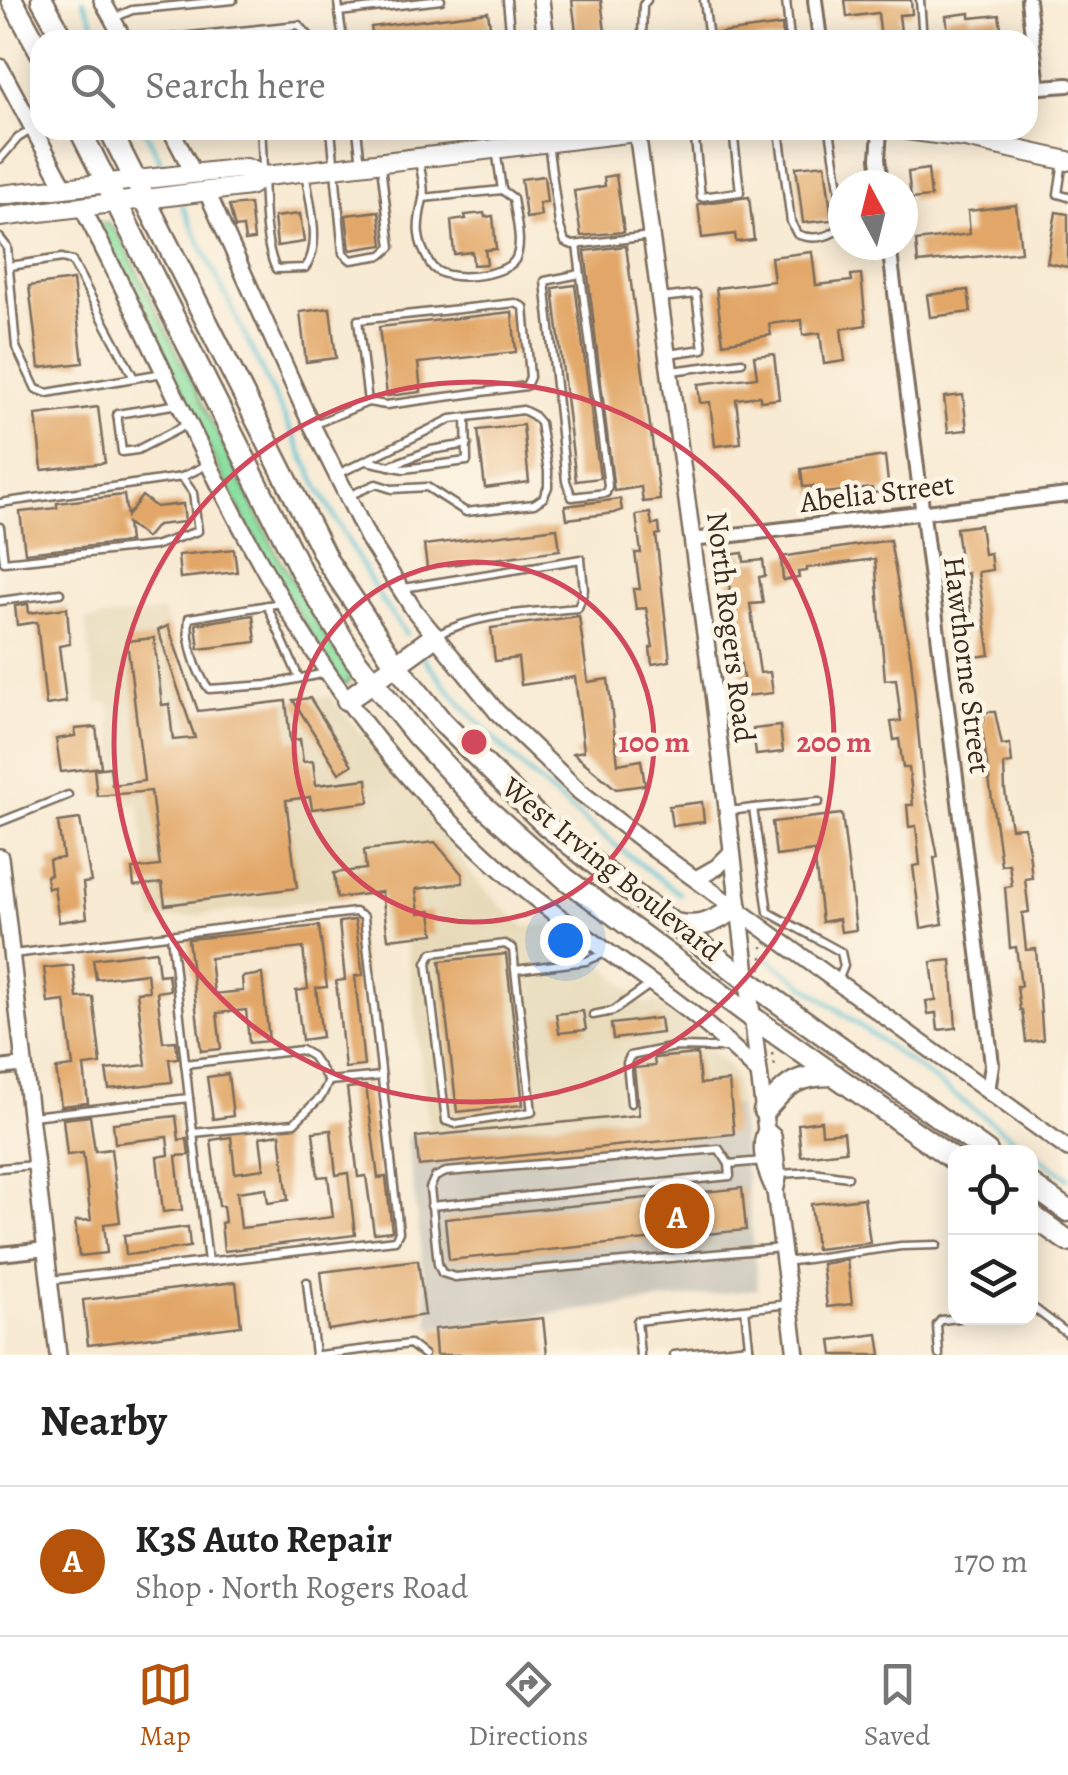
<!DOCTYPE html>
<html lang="en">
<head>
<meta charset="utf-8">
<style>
  :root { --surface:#fff; --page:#f6f6f6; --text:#222; --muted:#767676; --line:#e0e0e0; --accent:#b45309 }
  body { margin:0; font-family:Alegreya,serif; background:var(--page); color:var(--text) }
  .controls { position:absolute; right:30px; bottom:30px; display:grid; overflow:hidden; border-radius:20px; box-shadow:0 5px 25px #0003 }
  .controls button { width:90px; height:90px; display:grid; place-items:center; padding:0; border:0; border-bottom:2px solid var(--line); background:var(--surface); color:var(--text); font:50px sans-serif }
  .compass { position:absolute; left:828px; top:170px; width:90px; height:90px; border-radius:50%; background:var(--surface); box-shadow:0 5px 25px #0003; rotate:353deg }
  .you { position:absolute; left:565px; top:940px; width:35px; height:35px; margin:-25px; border:8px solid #fff; border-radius:50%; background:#1a73e8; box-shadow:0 0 0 15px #1a73e833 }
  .badge { display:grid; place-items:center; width:65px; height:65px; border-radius:50%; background:var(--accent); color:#fff; font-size:32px; font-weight:700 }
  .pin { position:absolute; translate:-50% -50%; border:5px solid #fff; box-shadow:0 2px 10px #0006 }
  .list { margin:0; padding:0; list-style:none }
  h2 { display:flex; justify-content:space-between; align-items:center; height:130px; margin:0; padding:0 40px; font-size:42px }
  h2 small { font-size:32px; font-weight:400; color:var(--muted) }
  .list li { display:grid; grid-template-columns:65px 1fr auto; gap:30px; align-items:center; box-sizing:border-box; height:150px; padding:0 40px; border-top:2px solid var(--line) }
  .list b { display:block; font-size:38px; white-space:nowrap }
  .list p { margin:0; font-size:32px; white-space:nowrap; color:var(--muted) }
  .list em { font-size:32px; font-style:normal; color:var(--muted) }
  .icon { flex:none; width:55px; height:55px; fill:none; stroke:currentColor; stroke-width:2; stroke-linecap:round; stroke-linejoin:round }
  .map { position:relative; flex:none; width:1068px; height:1355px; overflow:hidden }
  .search { position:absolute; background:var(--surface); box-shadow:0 5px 25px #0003; left:30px; right:30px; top:30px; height:110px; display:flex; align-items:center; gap:25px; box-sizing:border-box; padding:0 35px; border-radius:30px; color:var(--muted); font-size:38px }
  .sheet { height:280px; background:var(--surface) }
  nav { display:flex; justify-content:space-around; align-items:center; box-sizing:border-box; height:140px; border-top:2px solid var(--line); background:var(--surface); font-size:28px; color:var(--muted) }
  nav a { display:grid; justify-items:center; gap:5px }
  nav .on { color:var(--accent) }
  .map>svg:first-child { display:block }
  .built { fill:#e7daba }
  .industrial { fill:#c8c4b8 }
  .green { fill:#8be0a2; stroke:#638560; stroke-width:2.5 }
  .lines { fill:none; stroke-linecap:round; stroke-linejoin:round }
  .stream { stroke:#57c0d4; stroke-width:4 }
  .building { fill:#e2a767 }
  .service-casing { stroke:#7d6d5d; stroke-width:11 }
  .minor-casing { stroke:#7d6d5d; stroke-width:18 }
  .tertiary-casing { stroke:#7d6d5d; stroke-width:20 }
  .secondary-casing { stroke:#7d6d5d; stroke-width:22 }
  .primary-casing { stroke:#7d6d5d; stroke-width:25 }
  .path { stroke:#7d6d5d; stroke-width:2.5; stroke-dasharray:2.5 8; stroke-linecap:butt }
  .service { stroke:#fff; stroke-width:6 }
  .minor { stroke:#fff; stroke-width:12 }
  .tertiary { stroke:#fff; stroke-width:15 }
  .secondary { stroke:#fff; stroke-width:18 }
  .primary { stroke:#fff; stroke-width:20 }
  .ring { fill:none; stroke:#d1495b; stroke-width:5 }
  .labels { text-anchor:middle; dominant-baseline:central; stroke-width:9; stroke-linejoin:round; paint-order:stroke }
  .street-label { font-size:30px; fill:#3b2a1e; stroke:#fcf5e5 }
  .centre { fill:#d1495b; stroke:#fcf5e5; stroke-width:5 }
  .ring-label { font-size:30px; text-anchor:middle; font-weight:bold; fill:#d1495b; stroke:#fcf5e5; stroke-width:9; stroke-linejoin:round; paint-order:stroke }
</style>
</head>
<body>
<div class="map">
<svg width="1068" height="1355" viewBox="0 0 1068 1355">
  <rect width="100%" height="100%" fill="#fcf5e5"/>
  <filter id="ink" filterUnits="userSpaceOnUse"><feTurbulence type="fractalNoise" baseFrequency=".01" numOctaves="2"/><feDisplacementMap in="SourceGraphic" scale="20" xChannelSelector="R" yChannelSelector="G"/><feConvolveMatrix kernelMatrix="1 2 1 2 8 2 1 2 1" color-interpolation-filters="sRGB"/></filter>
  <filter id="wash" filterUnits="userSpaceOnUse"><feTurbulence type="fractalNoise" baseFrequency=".0048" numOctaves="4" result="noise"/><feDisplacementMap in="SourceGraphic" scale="40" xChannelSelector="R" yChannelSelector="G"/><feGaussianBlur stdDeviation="2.25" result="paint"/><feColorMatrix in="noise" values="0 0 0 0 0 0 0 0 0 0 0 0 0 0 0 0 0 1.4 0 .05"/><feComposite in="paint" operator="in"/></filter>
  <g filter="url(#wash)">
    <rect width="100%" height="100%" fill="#f8ead3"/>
    <!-- built -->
    <path class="built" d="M163 611 198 711 330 696 412 792 478 882 498 903 526 927 552 924 610 971 647 1006 654 1001 703 1037 699 1040 726 1063 735 1078 738 1105 429 1133 406 940 383 942 378 893 153 921 139 804 122 806 109 703 97 704 85 620Z"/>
    <!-- industrial -->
    <path class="industrial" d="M738 1105 758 1289 430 1328 407 1136Z"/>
    <!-- green -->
    <path class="green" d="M96 223H107L119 234 278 556 329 642 352 674 347 684H341L261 553Z"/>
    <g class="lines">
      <!-- stream -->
      <g class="stream">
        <path d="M83 0 102 40"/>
        <path d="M145 130 161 162"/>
        <path d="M182 205 319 489 382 601 406 634"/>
        <path d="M424 658C495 753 585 824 680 894"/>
        <path d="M763 955 1068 1178"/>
      </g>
    </g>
    <g id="blocks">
      <!-- building -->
      <g class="building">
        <path d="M572 0H601L606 40H577Z"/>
        <path d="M845 0H911L912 14 899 15 902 40H881L878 13 847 17Z"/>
        <path d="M488 12 492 40H373L371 27Z"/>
        <path d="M970 13V18L999 15 1003 40H949L946 16Z"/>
        <path d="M782 25 783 40H716L715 34Z"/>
        <path d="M825 164 832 220 803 223 796 167Z"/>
        <path d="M928 169 931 197 911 199 908 172Z"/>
        <path d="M616 175 624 232 581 236 574 191 605 186 604 177Z"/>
        <path d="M544 176 547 202 539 203 541 216 526 218 521 179Z"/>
        <path d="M749 197 754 240 736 242 735 234 702 238 698 204Z"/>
        <path d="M250 204 254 240 245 241 243 227 235 228 229 206Z"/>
        <path d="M1016 205 1021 252 918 263 916 241 970 234 968 211Z"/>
        <path d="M379 211 383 245 350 250 346 215Z"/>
        <path d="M1056 212 1068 214V267L1047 263Z"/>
        <path d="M484 213 485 217 493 216 496 249 485 250 487 264 473 265 472 252 454 254 451 221 466 219 465 215Z"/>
        <path d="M300 214 304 242 277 246 274 217Z"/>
        <path d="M626 246 660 500 643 502 641 487 614 491 585 251Z"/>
        <path d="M812 252 816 285 852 281 851 275 861 274 866 325 841 329 845 361 824 364 820 333 803 335 802 320 769 324 771 335 723 343 716 288 774 281 771 257Z"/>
        <path d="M73 280 83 363 39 368 29 286Z"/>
        <path d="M575 285 600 478 576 481 553 288Z"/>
        <path d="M968 290 971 312 930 317 927 295Z"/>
        <path d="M330 308 336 358 306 362 300 312Z"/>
        <path d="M512 312 516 352 418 363 421 392 387 396 379 327Z"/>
        <path d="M774 354 779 399 760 401V396L736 399 741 443 715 446 710 402 700 403 698 384 757 377 754 356Z"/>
        <path d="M963 395 967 430 948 432 944 397Z"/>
        <path d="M98 407 105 463 42 470 36 415Z"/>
        <path d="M523 425 529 482 485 488 478 430Z"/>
        <path d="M885 456 889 491 873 493 872 488 814 494 813 486 803 487 801 469Z"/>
        <path d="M124 495 127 516 142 496 156 507 183 504 185 522 157 525 146 538 127 523 129 542 25 553 20 512 57 508V503Z"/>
        <path d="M620 499 622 510 614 513 567 519 565 506Z"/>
        <path d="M650 513 652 525 659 524 660 534 656 535 670 661 652 664 650 648 653 647 646 608 636 609 633 589H640L635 553H641L636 515Z"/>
        <path d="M980 525 984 554 990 553 992 570 978 572 990 655 974 657 968 573 962 574 956 528Z"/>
        <path d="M557 528 560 550 427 568 424 545Z"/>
        <path d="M890 540 911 659 923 781 938 857 934 858 943 924 921 928 913 866 920 865 916 826 909 827 907 805H913L909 768H903L899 739 894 740 891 722 901 721 896 679 885 680 875 559 807 568V571L798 572 799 578 783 580 781 557Z"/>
        <path d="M234 549 237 572 180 578 178 555Z"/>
        <path d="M743 553 744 562 763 560 765 576 759 577 763 603 750 604 760 673 770 672 773 693 746 696 731 606 727 555Z"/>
        <path d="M28 604 29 613 67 608 70 644 59 646 66 702 46 705 37 622 17 625 15 606Z"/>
        <path d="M253 615 256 642 199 649 196 624Z"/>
        <path d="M579 616 588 682 608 679 618 764 641 760 645 785 616 789 573 753 584 751 575 677 521 685 518 658 495 661 491 628Z"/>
        <path d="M168 626 198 711 286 701 290 741 300 739 303 762 313 761 316 785 367 779 369 802 312 809 310 797 286 800 297 888 165 905 162 883 134 886 132 869 160 866 151 791 97 796 94 769 110 767 112 785 144 781 127 641 154 638 162 705 169 704 173 740 195 738 158 630Z"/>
        <path d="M310 698 352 765 339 773 293 700Z"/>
        <path d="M984 712H995L1002 745 1010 744 1012 763 1004 764 1005 791 1011 828 1024 827 1029 851 1032 878 1025 879 1029 912 1022 913 1026 950 1036 949 1043 1040 1026 1042 1022 1010H1020L1017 986H1021L1016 947 1010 948 1005 887 1012 886 1009 864 1001 865 998 842 981 722H984Z"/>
        <path d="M780 726 783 752 756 755 753 729Z"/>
        <path d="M96 727 101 767 61 772 56 739 75 736V729Z"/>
        <path d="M702 802 704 822 672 826 669 806Z"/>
        <path d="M842 814 856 930 841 932 839 919 822 922 814 851 776 856 772 822Z"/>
        <path d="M80 819 91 882 83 883 87 918 59 922 54 887 48 888 46 876 51 875 49 860 63 858 58 822Z"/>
        <path d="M435 842 462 874 463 883 416 889 419 913 431 911 434 934 388 939 382 892 337 898 334 873 366 869 364 850Z"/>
        <path d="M355 920 363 975 355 976 364 1066 345 1068 336 981 345 980 339 922Z"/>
        <path d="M319 926 327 987 316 988 322 1037 302 1040 296 991 308 989 303 948 210 958 214 994 243 991 242 977 262 974 269 1041 249 1043 246 1010 217 1013 221 1049 201 1051 188 939Z"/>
        <path d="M156 951 159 975 168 974 170 990 157 992 163 1042 176 1041 178 1058 169 1059 172 1082 109 1089 106 1070 146 1065 137 992 149 991 147 973 96 979 93 959Z"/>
        <path d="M506 954 523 1105 457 1112 440 961Z"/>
        <path d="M951 960 956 1028 938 1030 936 1013 928 1014 926 1001 936 1000 931 962Z"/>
        <path d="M73 965 77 998 93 997 101 1064 84 1066 88 1103 61 1106 56 1069 73 1067 65 1001 48 1003 44 968Z"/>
        <path d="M583 1011 586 1030 559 1033 556 1014Z"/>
        <path d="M660 1018 662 1033 613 1039 611 1024Z"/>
        <path d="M697 1054 700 1084 729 1081 734 1134 419 1166 416 1137 639 1115 634 1068 655 1066 654 1058Z"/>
        <path d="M228 1074 233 1116 213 1119 207 1077Z"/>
        <path d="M366 1086 378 1178 386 1177 392 1231 374 1233 366 1176 358 1177 347 1088Z"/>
        <path d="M90 1116 95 1151 111 1149 120 1222 104 1224 107 1253 79 1256 75 1221 91 1220 83 1153 67 1155 63 1119Z"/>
        <path d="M176 1116 179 1140 187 1139 189 1155 176 1156 182 1210 163 1212 157 1157 169 1155 167 1137 115 1143 113 1123Z"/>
        <path d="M821 1121 822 1134 844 1132 846 1151 801 1156 798 1124Z"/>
        <path d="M331 1130 336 1175 348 1173 355 1235 224 1251 221 1223 225 1222 223 1206H219L211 1140 231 1137 235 1173 264 1169 260 1137 280 1134 288 1200 268 1203 266 1188 237 1192 241 1228 333 1217 328 1176 318 1177 313 1132Z"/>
        <path d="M742 1188 746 1230 449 1260 445 1219Z"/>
        <path d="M864 1198 870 1243 816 1249 811 1204Z"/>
        <path d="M188 1227 190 1247 126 1255 124 1235Z"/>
        <path d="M418 1260 425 1315 328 1330 321 1272Z"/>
        <path d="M847 1260 852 1304 827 1307 822 1264Z"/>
        <path d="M236 1282 241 1326 88 1345 83 1300Z"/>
        <path d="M543 1318 547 1355H436L434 1329Z"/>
        <path d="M878 1334 881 1355H833L831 1340Z"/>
      </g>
    </g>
  </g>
  <g filter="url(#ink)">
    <use href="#blocks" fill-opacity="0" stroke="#7d6d5d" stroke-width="2.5"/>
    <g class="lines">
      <!-- service casing -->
      <g class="service-casing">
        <g id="service">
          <path d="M338 0 339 12"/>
          <path d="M507 0 511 40"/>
          <path d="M704 0 709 40"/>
          <path d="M786 0 790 40"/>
          <path d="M920 0 923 40"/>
          <path d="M114 18 132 10 233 0"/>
          <path d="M150 40 299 25 313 40"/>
          <path d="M343 40 339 12 441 0"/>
          <path d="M642 40 643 5 647 0"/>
          <path d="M261 130C265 169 260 236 276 269L305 268C323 246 309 199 305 172"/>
          <path d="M331 130 343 253 351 260 382 255 391 247 381 166"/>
          <path d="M357 130 361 164"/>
          <path d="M694 130 701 197 740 192 733 130"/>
          <path d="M779 130 791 222 797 234C813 241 840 238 843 217"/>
          <path d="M830 130 843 213"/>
          <path d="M548 143 559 224 565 242 573 245 651 236"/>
          <path d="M0 159 18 138 31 130"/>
          <path d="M419 160C420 170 426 188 423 199 417 225 415 240 431 265 442 284 504 277 515 260 524 244 515 215 513 198L502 190 496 149"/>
          <path d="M1063 161 1058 194 1068 197"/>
          <path d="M423 198 502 190"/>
          <path d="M0 238 7 247 16 347 36 389 47 393 163 373"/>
          <path d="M577 245 608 486 606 493 572 497 566 481 545 281 580 274"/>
          <path d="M10 266 62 258 72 261 134 378"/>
          <path d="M661 298 696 294 703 349 668 354"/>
          <path d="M671 371 742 362"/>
          <path d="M179 404 117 414 122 452 137 450 188 424"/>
          <path d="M313 425 368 402 386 405 526 386 530 377 524 307 515 303 358 320 368 402"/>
          <path d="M367 461 404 469 467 461 466 417"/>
          <path d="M389 466 431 450 468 444"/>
          <path d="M336 475 451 419 523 410 533 415 540 423 548 471V487L543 498 534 504 466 512 427 487 392 489 376 484 348 496"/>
          <path d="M0 503 182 477 209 464"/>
          <path d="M0 527 4 562 154 546 198 531 193 493 182 477"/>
          <path d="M403 588 581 559 584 590 578 608C530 613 479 612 435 636"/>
          <path d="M0 601 60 593"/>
          <path d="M281 603 189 618C186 640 195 671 209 689L267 685 326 673"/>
          <path d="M267 605 299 678"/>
          <path d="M819 802 753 808 768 912 841 952 844 966 838 981"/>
          <path d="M729 811 753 808"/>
          <path d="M0 822 68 795"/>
          <path d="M13 954 355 912 364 917 399 1232 395 1240 51 1280"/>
          <path d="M515 970 532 1112 456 1124 446 1121 427 963 432 953 505 944 513 949 515 970 586 961 603 954"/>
          <path d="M593 1015 613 1011 651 984"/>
          <path d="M185 1064 301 1050 312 1056 329 1081 382 1076"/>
          <path d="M189 1098 208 1262"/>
          <path d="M631 1103 627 1063 630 1056 675 1047 727 1048"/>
          <path d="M32 1116 189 1098 171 935"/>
          <path d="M193 1133 294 1123 321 1097 329 1081"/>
          <path d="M763 1161 729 1164 719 1149 446 1172 435 1177 430 1188 438 1264 442 1273 455 1277 782 1248"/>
          <path d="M0 1168 35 1165"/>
          <path d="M779 1174 813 1172 848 1177"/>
          <path d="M431 1206 730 1176 729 1164"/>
          <path d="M785 1262 901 1246 937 1245"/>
          <path d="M307 1282 315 1355"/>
          <path d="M745 1309 750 1355"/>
          <path d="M1030 1309H1035L1068 1334"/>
          <path d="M319 1355 410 1344 424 1355"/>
          <path d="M640 1355 637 1321 789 1304"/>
          <path d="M674 1355 749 1347"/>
          <path d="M939 1355 937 1325 941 1320 960 1318"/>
        </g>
      </g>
      <!-- minor casing -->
      <g class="minor-casing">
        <g id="minor">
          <path d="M815 0 820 40"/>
          <path d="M1028 0 1038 87"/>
          <path d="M1028 88 1068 85"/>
          <path d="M880 130 878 158 881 185"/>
          <path d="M889 245 992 1064 988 1092"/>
          <path d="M692 540 1068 495"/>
          <path d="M0 1068 25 1065"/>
          <path d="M0 1254 46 1249"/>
        </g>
      </g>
      <!-- tertiary casing -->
      <g class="tertiary-casing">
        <g id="tertiary">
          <path d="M102 0 124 40"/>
          <path d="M541 0 546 40"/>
          <path d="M0 67 65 188"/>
          <path d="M171 130 194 174"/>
          <path d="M637 131 713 693 766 1130C757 1149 766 1173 775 1191"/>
          <path d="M207 192 305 411 368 538 414 610 497 712 580 792 655 850 1068 1149"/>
          <path d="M82 207C192 416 274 645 444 815 470 841 498 868 527 892 603 953 690 1002 759 1073"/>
          <path d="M0 857 58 1355"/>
          <path d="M696 879 717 867 731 853"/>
          <path d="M766 1130 773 1136 778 1178 775 1191 796 1355"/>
        </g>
      </g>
      <!-- secondary casing -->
      <g class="secondary-casing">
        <g id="secondary">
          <path d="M907 130 965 138 1068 161"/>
          <path d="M0 195 246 168 266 176"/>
          <path d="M0 217 249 186 266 176 653 130"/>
        </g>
      </g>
      <!-- primary casing -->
      <g class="primary-casing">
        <g id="primary">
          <path d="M12 0 40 51"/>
          <path d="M42 0 64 40"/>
          <path d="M80 130 301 571 355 659 417 736 479 802 566 879 752 1017 956 1161"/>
          <path d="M110 130 328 562 396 665 443 723 546 825 600 868 747 980 987 1152"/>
          <path d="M347 700 434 637"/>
          <path d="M675 924C701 930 714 921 737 908"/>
          <path d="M764 1111C789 1083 796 1075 835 1075"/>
          <path d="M1030 1184 1068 1211"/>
          <path d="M1030 1214 1068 1241"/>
        </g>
      </g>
      <!-- path -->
      <g class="path">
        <path d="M761 969 763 946"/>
        <path d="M772 1053 775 1066"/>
      </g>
      <!-- service -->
      <use href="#service" class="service"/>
      <!-- minor -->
      <use href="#minor" class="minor"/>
      <!-- tertiary -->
      <use href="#tertiary" class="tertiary"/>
      <!-- secondary -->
      <use href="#secondary" class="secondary"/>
      <!-- primary -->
      <use href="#primary" class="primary"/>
    </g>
  </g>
  <!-- distance rings -->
  <g class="ring">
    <circle cx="474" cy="742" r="180"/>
    <circle cx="474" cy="742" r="360"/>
  </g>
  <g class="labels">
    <!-- street labels -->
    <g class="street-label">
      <text transform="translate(877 493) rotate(-7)">Abelia Street</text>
      <text transform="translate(731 627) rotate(83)">North Rogers Road</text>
      <text transform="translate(967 665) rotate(83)">Hawthorne Street</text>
      <text transform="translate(612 869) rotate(39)">West Irving Boulevard</text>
    </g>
  </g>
  <circle cx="474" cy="742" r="15" class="centre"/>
  <g class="ring-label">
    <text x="654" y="752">100 m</text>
    <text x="834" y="752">200 m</text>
  </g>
</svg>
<div class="controls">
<button><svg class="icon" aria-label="locate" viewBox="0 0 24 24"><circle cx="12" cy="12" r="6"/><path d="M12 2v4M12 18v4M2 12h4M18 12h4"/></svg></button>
<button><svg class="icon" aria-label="layers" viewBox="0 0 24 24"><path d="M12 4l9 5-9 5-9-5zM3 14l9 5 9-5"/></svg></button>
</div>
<svg class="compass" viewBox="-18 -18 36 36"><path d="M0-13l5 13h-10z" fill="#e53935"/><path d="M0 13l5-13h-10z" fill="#767676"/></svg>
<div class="you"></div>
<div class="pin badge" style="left:677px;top:1216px">A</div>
<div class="search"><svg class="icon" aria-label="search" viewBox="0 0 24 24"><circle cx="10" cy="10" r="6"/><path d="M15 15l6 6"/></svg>Search here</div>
</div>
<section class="sheet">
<h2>Nearby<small></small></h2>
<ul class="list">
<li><span class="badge">A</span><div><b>K3S Auto Repair</b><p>Shop · North Rogers Road</p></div><em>170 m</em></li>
</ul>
</section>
<nav>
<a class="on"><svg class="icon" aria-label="map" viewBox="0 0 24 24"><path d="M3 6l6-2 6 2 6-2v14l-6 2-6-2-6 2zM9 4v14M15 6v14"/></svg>Map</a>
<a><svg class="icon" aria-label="directions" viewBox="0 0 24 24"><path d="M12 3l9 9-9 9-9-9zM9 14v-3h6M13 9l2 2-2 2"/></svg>Directions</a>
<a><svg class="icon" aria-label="saved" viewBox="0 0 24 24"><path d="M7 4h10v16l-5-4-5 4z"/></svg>Saved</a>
</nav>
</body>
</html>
